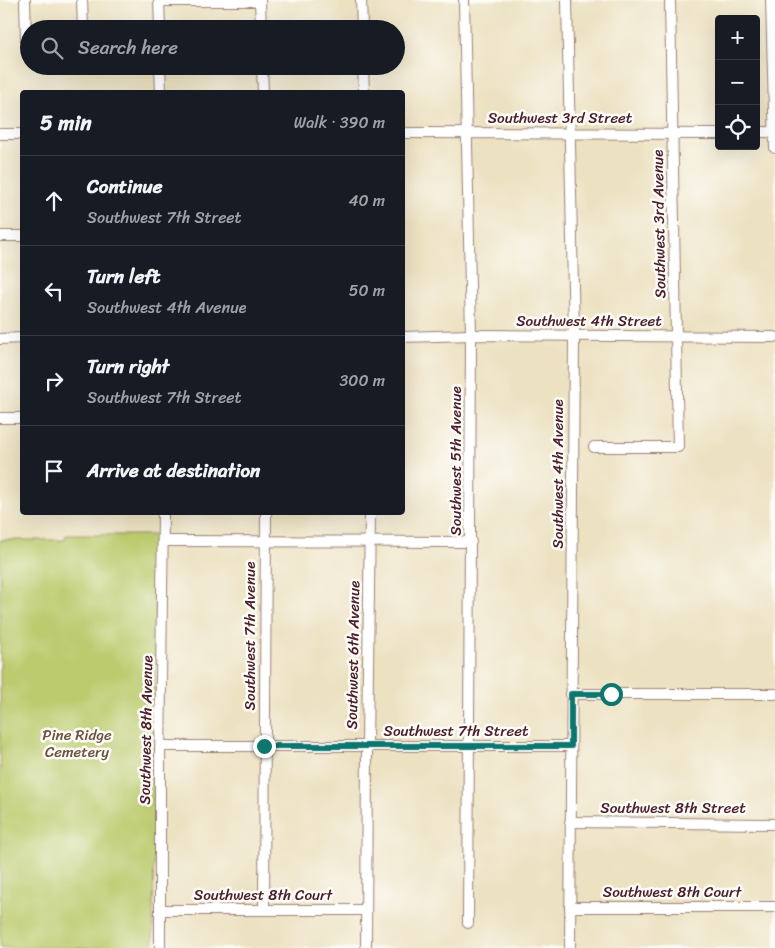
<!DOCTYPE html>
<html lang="en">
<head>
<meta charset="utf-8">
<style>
  :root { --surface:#171b24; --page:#20242c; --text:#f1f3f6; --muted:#9ea1a6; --line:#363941 }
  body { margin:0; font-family:Sriracha,sans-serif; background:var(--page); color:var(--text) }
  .controls { position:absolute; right:15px; top:15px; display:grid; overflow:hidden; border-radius:5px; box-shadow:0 5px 20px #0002 }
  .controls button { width:45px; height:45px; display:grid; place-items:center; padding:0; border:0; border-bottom:1px solid var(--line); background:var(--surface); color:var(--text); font:25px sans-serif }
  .stop { position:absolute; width:15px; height:15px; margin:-11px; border:4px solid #0f766e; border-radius:50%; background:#fff }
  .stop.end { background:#0f766e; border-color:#fff; box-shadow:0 1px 5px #0008 }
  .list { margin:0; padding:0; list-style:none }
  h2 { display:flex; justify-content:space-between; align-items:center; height:65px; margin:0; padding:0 20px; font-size:21px }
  h2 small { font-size:16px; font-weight:400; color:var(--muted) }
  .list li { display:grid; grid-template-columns:32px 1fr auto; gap:15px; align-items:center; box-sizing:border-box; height:90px; padding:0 20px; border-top:1px solid var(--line) }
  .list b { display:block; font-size:19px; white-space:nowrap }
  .list p { margin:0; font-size:16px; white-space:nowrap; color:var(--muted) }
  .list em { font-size:16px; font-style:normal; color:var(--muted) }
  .icon { flex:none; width:28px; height:28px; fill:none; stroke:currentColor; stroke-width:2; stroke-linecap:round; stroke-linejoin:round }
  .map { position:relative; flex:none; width:775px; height:948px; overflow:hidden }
  .search { position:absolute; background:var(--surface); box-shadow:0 5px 20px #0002; left:20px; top:20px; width:385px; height:55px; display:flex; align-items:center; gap:12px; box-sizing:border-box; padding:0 18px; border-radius:28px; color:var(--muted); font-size:19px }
  .panel { position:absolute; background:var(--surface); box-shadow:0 5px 20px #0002; left:20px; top:90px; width:385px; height:425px; border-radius:5px }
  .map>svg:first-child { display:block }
  .green { fill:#bccb6e; stroke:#83754c }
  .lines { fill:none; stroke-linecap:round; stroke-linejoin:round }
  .minor-casing { stroke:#9b8076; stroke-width:12 }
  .minor { stroke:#fff; stroke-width:10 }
  .route { stroke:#0f766e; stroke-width:6 }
  .labels { text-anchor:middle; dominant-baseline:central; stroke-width:5; stroke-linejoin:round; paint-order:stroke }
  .street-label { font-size:15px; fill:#4a1f2b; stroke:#fdfcf7 }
  .park-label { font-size:15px; fill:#6c533f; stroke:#fdfcf7 }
</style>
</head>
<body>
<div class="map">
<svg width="775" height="948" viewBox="0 0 775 948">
  <rect width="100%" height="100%" fill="#fdfcf7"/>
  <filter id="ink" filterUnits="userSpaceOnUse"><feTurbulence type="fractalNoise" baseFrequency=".02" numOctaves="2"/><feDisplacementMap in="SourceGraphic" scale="10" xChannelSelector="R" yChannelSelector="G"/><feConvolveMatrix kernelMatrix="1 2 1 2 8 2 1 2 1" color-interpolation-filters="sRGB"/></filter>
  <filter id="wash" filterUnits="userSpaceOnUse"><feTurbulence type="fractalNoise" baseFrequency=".0096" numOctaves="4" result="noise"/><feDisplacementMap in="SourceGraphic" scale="20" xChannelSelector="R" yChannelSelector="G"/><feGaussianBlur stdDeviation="1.12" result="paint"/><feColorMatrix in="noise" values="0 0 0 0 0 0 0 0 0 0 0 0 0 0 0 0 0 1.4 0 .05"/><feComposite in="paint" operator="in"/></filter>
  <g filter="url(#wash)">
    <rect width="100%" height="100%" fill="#ece1c1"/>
    <!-- green -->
    <path class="green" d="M66 535H156L153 948H0V540H65Z"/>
  </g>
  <g filter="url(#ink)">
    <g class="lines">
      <!-- minor casing -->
      <g class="minor-casing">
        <g id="minor">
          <path d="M25 0 26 40 29 48"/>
          <path d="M82 0 83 29"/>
          <path d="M159 0 160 29"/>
          <path d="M260 0 261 29"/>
          <path d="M361 0 362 29"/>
          <path d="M464 0 471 335 468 923"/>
          <path d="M567 0 574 336 570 948"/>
          <path d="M771 0 775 148"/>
          <path d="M159 1H260"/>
          <path d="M160 66 161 92"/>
          <path d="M262 66 263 92"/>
          <path d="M363 66 364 92"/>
          <path d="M756 132H775"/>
          <path d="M402 133 718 134"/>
          <path d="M0 134H22"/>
          <path d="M0 236H22"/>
          <path d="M402 337 471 335 775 337"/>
          <path d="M0 339 22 338"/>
          <path d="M0 418H22"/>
          <path d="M594 447H678L670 0"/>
          <path d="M163 541 471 542"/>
          <path d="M571 694H775"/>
          <path d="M161 746H571"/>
          <path d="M570 822 775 824"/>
          <path d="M570 907H775"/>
          <path d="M264 909 266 512"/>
          <path d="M160 910H366"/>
          <path d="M160 948V762L163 512"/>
          <path d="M366 948 367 746 370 512"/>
        </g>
      </g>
      <!-- minor -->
      <use href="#minor" class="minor"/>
    </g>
  </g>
  <g class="lines" filter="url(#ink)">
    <!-- route -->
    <path class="route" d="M264 746H571V694H611"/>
  </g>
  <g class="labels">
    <!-- street labels -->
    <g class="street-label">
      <text x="560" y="118">Southwest 3rd Street</text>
      <text transform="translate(659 224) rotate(-91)">Southwest 3rd Avenue</text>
      <text x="589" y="321">Southwest 4th Street</text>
      <text transform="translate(456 461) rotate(-90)">Southwest 5th Avenue</text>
      <text transform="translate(558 474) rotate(-90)">Southwest 4th Avenue</text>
      <text transform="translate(250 636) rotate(-90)">Southwest 7th Avenue</text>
      <text transform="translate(353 655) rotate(-89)">Southwest 6th Avenue</text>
      <text transform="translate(146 730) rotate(-89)">Southwest 8th Avenue</text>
      <text x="456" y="731">Southwest 7th Street</text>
      <text x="673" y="808">Southwest 8th Street</text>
      <text x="672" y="892">Southwest 8th Court</text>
      <text x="263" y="895">Southwest 8th Court</text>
    </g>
    <!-- park labels -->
    <g class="park-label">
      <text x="77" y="735">Pine Ridge<tspan x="77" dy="17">Cemetery</tspan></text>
    </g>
  </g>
</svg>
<div class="controls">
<button>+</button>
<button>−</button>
<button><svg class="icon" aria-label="locate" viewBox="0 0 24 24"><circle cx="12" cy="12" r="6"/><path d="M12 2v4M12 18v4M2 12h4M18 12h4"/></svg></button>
</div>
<div class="stop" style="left:611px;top:694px"></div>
<div class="stop end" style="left:264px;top:746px"></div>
<div class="search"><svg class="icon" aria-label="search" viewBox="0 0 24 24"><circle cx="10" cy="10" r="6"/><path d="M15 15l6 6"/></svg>Search here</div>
<section class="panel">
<h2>5 min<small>Walk · 390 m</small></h2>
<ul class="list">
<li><svg class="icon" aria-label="ahead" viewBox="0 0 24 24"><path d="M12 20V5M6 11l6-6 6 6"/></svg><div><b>Continue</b><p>Southwest 7th Street</p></div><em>40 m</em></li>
<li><svg class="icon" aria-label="left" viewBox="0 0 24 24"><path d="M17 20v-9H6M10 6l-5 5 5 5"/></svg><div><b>Turn left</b><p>Southwest 4th Avenue</p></div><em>50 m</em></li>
<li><svg class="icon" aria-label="right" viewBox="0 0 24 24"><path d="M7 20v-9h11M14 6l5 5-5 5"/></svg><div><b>Turn right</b><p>Southwest 7th Street</p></div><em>300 m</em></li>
<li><svg class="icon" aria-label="arrive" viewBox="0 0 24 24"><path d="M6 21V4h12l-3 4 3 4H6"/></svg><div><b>Arrive at destination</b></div></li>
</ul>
</section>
</div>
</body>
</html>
